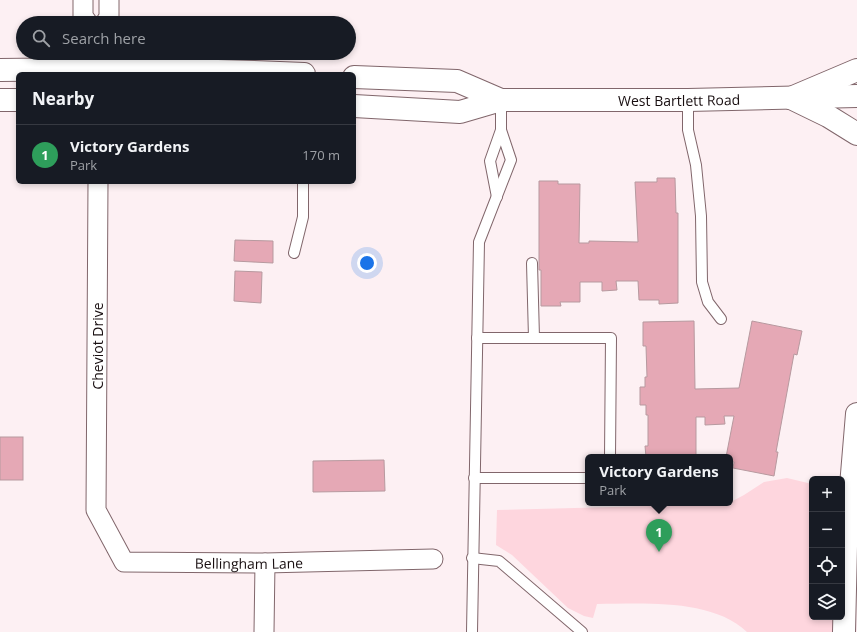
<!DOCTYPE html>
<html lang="en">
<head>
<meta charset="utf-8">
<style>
  :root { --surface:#171b24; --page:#20242c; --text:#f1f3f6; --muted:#9ea1a6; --line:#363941; --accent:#408692 }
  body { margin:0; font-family:"Open Sans",sans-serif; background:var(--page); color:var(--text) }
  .controls { position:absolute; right:12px; bottom:12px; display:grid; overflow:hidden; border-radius:6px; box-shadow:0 2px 6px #0003 }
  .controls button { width:36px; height:36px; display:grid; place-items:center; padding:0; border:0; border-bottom:1px solid var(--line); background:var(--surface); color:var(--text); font:20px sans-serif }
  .you { position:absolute; left:367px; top:263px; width:14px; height:14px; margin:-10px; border:3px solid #fff; border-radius:50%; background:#1a73e8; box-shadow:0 0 0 6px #1a73e833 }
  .badge { display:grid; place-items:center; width:26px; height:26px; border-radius:50%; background:var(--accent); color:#fff; font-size:13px; font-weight:700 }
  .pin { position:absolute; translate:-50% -33px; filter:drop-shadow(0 1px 2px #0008) }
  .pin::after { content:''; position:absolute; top:21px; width:14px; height:12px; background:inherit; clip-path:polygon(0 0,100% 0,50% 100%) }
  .popup { position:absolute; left:585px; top:454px; width:148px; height:52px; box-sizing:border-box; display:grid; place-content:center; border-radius:6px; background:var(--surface); filter:drop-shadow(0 1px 3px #0005); font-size:13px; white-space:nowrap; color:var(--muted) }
  .popup b { font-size:15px; color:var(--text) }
  .popup::after { content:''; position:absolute; left:50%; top:100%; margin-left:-8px; border:8px solid transparent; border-top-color:var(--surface) }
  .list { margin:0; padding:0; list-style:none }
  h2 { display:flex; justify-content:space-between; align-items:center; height:52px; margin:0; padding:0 16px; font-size:17px }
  h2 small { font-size:13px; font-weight:400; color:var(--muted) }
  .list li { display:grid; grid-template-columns:26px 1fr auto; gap:12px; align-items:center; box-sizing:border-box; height:60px; padding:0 16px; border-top:1px solid var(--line) }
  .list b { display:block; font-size:15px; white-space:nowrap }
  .list p { margin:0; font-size:13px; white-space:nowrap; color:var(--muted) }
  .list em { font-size:13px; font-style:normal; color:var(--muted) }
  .icon { flex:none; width:22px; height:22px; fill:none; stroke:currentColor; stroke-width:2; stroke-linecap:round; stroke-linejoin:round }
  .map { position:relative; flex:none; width:857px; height:632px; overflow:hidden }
  .search { position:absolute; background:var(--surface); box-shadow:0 2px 6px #0003; left:16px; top:16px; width:340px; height:44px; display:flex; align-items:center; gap:10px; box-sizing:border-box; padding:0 14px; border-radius:22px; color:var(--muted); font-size:15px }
  .panel { position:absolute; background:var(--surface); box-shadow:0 2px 6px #0003; left:16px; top:72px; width:340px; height:112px; border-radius:6px }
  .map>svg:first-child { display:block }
  .green { fill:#fed6de }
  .building { fill:#e5a8b5; stroke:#b7999f }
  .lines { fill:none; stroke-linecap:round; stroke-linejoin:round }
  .lane-casing { stroke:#81666b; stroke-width:12 }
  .street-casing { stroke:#81666b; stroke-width:21 }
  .secondary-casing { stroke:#81666b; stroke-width:24 }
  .primary-casing { stroke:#81666b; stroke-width:24 }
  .lane { stroke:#fff; stroke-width:10 }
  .street { stroke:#fff; stroke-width:19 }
  .secondary { stroke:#fff; stroke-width:22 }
  .primary { stroke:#fff; stroke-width:22 }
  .labels { text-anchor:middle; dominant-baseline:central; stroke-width:4; stroke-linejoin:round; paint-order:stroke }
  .street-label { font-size:14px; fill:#180e10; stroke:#fff }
</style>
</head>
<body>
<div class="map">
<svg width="857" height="632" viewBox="0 0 857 632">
  <rect width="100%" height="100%" fill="#fdf0f3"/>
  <!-- green -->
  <path class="green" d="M787 478 812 484V617H835V632H747C711 598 642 604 597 604L593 618 584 616 568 608 512 555 496 545 497 510 727 504 744 495 764 482Z"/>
  <!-- building -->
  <g class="building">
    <path d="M657 178H675L676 213H678V303L659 304V300H639L638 281H616L617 290 602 291V282H580V302H560L561 306H541V270H539V181H558V184H580L579 243H589V241L638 242 635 182H657Z"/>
    <path d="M235 240 273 241V263L234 261Z"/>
    <path d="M235 271 262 272 261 303 234 301Z"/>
    <path d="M694 321 695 389 739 388 752 321 802 331 797 355 794 354 776 452H778L774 476 733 468 734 462 730 461V457H726L734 416H724L725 424 705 425V417H696V457H646L645 446H648V415H646V405H640V387H645V377H647L646 346H643V322Z"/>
    <rect x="0" y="437" width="23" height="43"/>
    <path d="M384 460 385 491 313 492V461Z"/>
  </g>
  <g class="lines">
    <!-- lane casing -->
    <g class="lane-casing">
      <g id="lane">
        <path d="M688 100V130L696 165 701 216 702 282 708 302 721 319"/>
        <path d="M497 197 490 161 501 130V100"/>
        <path d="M294 253 303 217V182"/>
        <path d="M532 263 534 338"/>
        <path d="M477 338H611L610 457"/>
        <path d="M474 478H588"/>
        <path d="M472 558 499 561 582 632"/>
        <path d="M472 632 479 242 511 160 501 130"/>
      </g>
    </g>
    <!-- street casing -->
    <g class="street-casing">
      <g id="street">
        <path d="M83 0V16L88 23"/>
        <path d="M105 23 109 17V0"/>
        <path d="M97 53 98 74"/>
        <path id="s1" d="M98 182 96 510 124 562 265 563 433 559"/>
        <path d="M264 632 265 563"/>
      </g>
    </g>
    <!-- secondary casing -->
    <g class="secondary-casing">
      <g id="secondary">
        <path d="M0 70C101 69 203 69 304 74"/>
        <path d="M354 77 457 81 501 100"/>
        <path d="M0 100H18"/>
        <path id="s2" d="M354 106 460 112 501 100H688L857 96"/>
      </g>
    </g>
    <!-- primary casing -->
    <g class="primary-casing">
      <g id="primary">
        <path d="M791 98 828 116 857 134"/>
        <path d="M791 98 857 70"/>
        <path d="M844 632 846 546 857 414"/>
      </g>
    </g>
    <!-- lane -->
    <use href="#lane" class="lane"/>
    <!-- street -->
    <use href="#street" class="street"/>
    <!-- secondary -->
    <use href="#secondary" class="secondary"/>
    <!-- primary -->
    <use href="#primary" class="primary"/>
  </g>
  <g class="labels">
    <!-- street labels -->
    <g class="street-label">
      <text stroke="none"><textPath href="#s2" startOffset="327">West Bartlett Road</textPath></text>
      <text transform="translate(97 346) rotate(-90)">Cheviot Drive</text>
      <text stroke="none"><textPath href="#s1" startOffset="512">Bellingham Lane</textPath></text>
    </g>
  </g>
</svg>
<div class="controls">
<button>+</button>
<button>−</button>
<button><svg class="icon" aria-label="locate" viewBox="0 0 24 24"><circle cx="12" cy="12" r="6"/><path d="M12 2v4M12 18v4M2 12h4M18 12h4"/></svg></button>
<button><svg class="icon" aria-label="layers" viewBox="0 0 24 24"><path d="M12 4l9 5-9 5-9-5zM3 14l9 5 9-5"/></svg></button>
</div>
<div class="you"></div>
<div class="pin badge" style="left:659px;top:552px;background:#2e9e5b">1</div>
<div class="popup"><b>Victory Gardens</b>Park</div>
<div class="search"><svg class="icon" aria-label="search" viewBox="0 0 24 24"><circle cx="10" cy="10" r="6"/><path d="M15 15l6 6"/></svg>Search here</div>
<section class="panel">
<h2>Nearby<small></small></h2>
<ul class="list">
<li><span class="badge" style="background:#2e9e5b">1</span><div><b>Victory Gardens</b><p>Park</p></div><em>170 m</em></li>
</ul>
</section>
</div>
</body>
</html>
